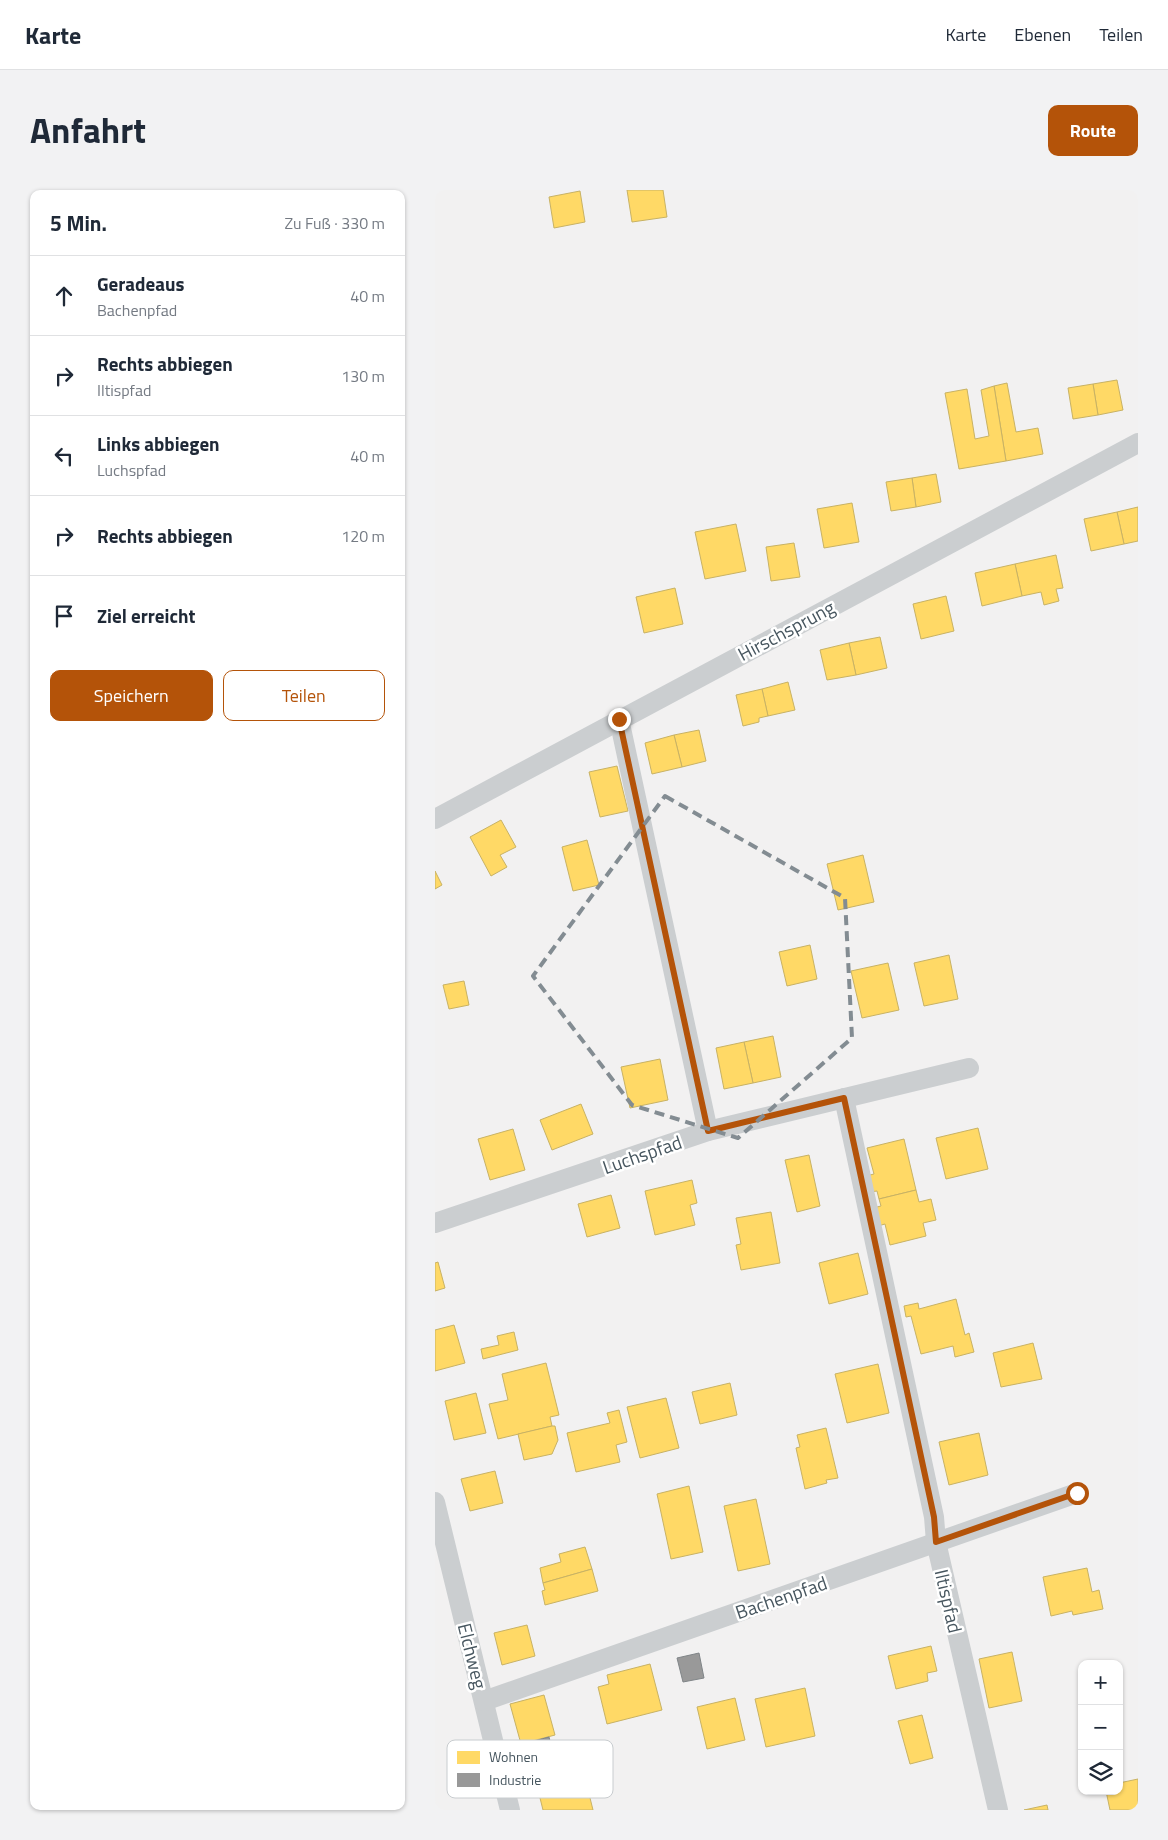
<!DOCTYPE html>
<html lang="de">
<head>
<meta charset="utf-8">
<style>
  :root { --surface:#fff; --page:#f2f2f3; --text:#1f2937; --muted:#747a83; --line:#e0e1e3; --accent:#b45309 }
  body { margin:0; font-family:"Titillium Web",sans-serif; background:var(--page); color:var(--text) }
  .controls { position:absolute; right:15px; bottom:15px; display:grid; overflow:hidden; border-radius:10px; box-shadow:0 1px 4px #0004 }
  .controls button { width:45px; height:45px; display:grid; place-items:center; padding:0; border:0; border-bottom:1px solid var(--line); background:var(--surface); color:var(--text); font:25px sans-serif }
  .stop { position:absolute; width:15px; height:15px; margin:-11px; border:4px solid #b45309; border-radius:50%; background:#fff }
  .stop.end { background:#b45309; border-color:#fff; box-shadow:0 1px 5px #0008 }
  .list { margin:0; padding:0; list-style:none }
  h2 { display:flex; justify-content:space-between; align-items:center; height:65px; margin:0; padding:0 20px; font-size:21px }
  h2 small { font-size:16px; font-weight:400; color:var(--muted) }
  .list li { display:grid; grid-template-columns:32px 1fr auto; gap:15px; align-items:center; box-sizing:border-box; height:80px; padding:0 20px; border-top:1px solid var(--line) }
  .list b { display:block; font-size:19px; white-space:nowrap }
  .list p { margin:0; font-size:16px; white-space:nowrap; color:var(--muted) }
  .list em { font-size:16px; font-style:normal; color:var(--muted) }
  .actions { display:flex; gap:10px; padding:15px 20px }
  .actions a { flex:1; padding:11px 0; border:1px solid var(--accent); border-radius:10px; text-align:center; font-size:18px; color:var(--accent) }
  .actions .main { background:var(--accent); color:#fff }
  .icon { flex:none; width:28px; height:28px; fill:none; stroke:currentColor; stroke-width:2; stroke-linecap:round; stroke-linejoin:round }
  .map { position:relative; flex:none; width:703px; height:1620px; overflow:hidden; border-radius:10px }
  header { display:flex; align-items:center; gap:30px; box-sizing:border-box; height:70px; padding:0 25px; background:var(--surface); border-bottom:1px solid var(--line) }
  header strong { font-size:24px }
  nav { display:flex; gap:28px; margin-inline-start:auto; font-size:18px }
  .intro { display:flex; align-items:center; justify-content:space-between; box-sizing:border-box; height:120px; padding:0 30px }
  h1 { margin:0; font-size:35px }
  .button { padding:12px 22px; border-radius:10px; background:var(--accent); color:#fff; font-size:18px; font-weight:700 }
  main { display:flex; gap:30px; padding:0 30px }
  aside { flex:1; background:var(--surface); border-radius:10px; box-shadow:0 1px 4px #0004 }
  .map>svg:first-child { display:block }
  .homes { fill:#ffd966; stroke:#c8b264 }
  .industry { fill:#999; stroke:#808588 }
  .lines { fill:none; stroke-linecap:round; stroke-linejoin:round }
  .minor { stroke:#cbced0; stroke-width:20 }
  .route { stroke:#b45309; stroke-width:6 }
  .marked { fill:none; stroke:#838c92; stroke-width:4; stroke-dasharray:10 6; stroke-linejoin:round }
  .labels { text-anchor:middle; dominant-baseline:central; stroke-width:5; stroke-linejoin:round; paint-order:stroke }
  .street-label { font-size:19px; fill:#47565f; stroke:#fff }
  .key { fill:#fff; stroke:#c8cccf; stroke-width:1 }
  .key-label { font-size:14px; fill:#47565f }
</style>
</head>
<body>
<header>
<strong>Karte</strong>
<nav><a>Karte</a><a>Ebenen</a><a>Teilen</a></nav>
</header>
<div class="intro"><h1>Anfahrt</h1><a class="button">Route</a></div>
<main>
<aside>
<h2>5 Min.<small>Zu Fuß · 330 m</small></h2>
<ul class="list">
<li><svg class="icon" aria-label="ahead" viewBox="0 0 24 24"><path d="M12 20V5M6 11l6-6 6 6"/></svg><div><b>Geradeaus</b><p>Bachenpfad</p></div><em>40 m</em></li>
<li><svg class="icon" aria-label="right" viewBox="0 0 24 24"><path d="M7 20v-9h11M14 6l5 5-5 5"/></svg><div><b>Rechts abbiegen</b><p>Iltispfad</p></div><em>130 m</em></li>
<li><svg class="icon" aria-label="left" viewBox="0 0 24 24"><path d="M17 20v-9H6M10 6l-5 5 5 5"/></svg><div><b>Links abbiegen</b><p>Luchspfad</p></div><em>40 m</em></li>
<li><svg class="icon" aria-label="right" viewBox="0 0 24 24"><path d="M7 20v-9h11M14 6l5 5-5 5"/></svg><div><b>Rechts abbiegen</b></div><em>120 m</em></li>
<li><svg class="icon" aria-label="arrive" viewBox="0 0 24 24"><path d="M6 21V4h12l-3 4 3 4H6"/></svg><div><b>Ziel erreicht</b></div></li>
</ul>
<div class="actions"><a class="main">Speichern</a><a>Teilen</a></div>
</aside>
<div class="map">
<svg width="703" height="1620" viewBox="0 0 703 1620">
  <rect width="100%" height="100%" fill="#f2f1f1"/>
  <!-- homes -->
  <g class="homes">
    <path d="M192 0H228L232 27 197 32Z"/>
    <path d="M145 1 150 32 119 38 114 7Z"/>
    <path d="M682 190 688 220 663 225 658 194Z"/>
    <path d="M572 193 581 242 603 238 608 264 571 271 559 196Z"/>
    <path d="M658 194 663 225 638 229 633 198Z"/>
    <path d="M559 196 571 271 524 279 510 203 532 199 540 249 554 246 546 200Z"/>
    <path d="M501 284 506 312 481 317 477 288Z"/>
    <path d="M477 288 481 317 456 321 451 292Z"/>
    <path d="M417 313 424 352 389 358 382 319Z"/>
    <path d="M703 317V351L689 354 682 322Z"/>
    <path d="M682 322 689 354 656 361 649 329Z"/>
    <path d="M301 334 311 381 270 389 260 342Z"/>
    <path d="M359 353 365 387 336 391 331 357Z"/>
    <path d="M621 365 628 398 621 399 624 411 609 415 606 402 587 406 580 374Z"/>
    <path d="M580 374 587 406 547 416 540 383Z"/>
    <path d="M240 398 248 434 209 443 201 407Z"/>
    <path d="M511 406 519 441 486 449 478 414Z"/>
    <path d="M445 447 452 478 421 485 414 453Z"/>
    <path d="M414 453 421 485 392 490 385 460Z"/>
    <path d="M353 492 360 520 333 526 327 499Z"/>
    <path d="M327 499 333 526 324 528V532L308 536 301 505Z"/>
    <path d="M264 540 271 571 247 577 239 545Z"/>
    <path d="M239 545 247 577 217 584 210 553Z"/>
    <path d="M182 576 193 621 165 627 154 582Z"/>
    <path d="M66 630 81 657 65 665 72 677 56 686 35 647Z"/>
    <path d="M152 650 164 695 138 701 127 657Z"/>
    <path d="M428 665 439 712 403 720 392 674Z"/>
    <path d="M0 681 7 695 0 699Z"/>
    <path d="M375 755 382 789 352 796 344 762Z"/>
    <path d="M514 765 523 809 489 816 479 773Z"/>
    <path d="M453 773 464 820 427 828 416 781Z"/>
    <path d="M29 791 34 815 14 819 8 795Z"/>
    <path d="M338 846 346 887 318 893 309 852Z"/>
    <path d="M309 852 318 893 289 899 281 858Z"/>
    <path d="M225 869 233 910 195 918 186 877Z"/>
    <path d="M146 914 158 944 117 960 105 930Z"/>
    <path d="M543 938 553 979 511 989 501 948Z"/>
    <path d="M78 939 90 980 55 990 43 949Z"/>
    <path d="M469 949 481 1000 444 1009 442 1001 435 1002 431 986 439 984 432 958Z"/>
    <path d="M374 965 385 1016 362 1022 350 970Z"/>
    <path d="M257 990 262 1013 255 1015 260 1035 220 1045 210 1001Z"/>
    <path d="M481 1000 484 1012 496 1009 501 1030 488 1033 491 1046 455 1055 450 1034 443 1036 438 1018 446 1016 444 1009Z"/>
    <path d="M176 1005 185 1038 152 1047 143 1014Z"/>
    <path d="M336 1022 345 1073 306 1080 301 1055 306 1054 301 1028Z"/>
    <path d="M423 1063 433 1104 394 1114 384 1073Z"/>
    <path d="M3 1072 10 1098 0 1101V1073Z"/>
    <path d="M521 1109 530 1145 534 1143 539 1162 520 1167 518 1156 486 1164 476 1126 471 1127 469 1116 483 1113 484 1119Z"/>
    <path d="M19 1135 30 1173 0 1181V1140Z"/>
    <path d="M79 1142 83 1160 48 1169 46 1159 64 1155 62 1146Z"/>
    <path d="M598 1153 607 1189 566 1197 558 1163Z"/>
    <path d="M111 1173 124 1225 115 1227 117 1236 63 1249 54 1214 73 1210 67 1184Z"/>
    <path d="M443 1174 454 1223 412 1233 400 1184Z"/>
    <path d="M295 1193 302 1225 265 1234 257 1202Z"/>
    <path d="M41 1203 51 1243 19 1250 10 1211Z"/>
    <path d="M231 1208 244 1258 205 1268 192 1217Z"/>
    <path d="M184 1220 192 1252 181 1255 185 1272 141 1282 132 1243 175 1233 172 1223Z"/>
    <path d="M117 1236H120L123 1250 117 1264 89 1270 83 1244Z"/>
    <path d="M391 1238 403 1288 391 1290 392 1293 370 1299 361 1258 365 1257 362 1245Z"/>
    <path d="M544 1243 553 1285 514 1295 504 1252Z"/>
    <path d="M60 1281 68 1313 35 1321 26 1289Z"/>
    <path d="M254 1296 268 1362 236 1369 222 1304Z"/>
    <path d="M321 1309 335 1374 303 1381 289 1316Z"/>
    <path d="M150 1357 157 1379 108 1393 105 1378 126 1372 124 1364Z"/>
    <path d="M652 1378 657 1402 664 1400 668 1419 638 1425 637 1421 616 1426 608 1387Z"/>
    <path d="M157 1379 163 1401 110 1415 107 1401 110 1400 108 1393Z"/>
    <path d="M92 1435 100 1466 67 1475 59 1443Z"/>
    <path d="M496 1456 502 1481 492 1483 493 1491 461 1499 453 1466Z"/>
    <path d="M577 1462 587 1511 554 1518 544 1469Z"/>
    <path d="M215 1474 227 1520 172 1534 163 1497 174 1494 172 1485Z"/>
    <path d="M370 1498 380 1546 331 1557 320 1509Z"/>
    <path d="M109 1505 120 1545 86 1554 75 1514Z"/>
    <path d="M300 1508 310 1550 272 1559 262 1517Z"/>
    <path d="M487 1525 498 1568 475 1574 463 1531Z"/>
    <path d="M148 1580 158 1620H108L101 1592Z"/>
    <path d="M703 1589V1620H675L671 1601H684V1593Z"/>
    <path d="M612 1615 613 1620H589Z"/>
  </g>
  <!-- industry -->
  <g class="industry">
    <path d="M264 1463 269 1488 248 1492 242 1468Z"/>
    <path d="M114 1547 119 1567 95 1572 92 1553Z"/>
  </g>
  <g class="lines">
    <!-- minor -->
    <g class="minor">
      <path d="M184 529 273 941"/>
      <path d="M0 629 703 253"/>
      <path d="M409 908 499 1327 501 1352 563 1620"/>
      <path d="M0 1033 273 941 534 878"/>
      <path d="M0 1312 75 1620"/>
      <path d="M49 1511 642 1303"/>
    </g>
  </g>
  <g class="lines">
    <!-- route -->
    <path class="route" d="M184 529 273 941 409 908 499 1327 501 1352 642 1303"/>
  </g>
  <!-- marked area -->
  <path class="marked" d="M230 606 410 708 417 848 303 948 197 915 98 786Z"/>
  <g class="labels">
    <!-- street labels -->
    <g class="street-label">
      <text transform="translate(351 440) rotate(-28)">Hirschsprung</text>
      <text transform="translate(207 964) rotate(-19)">Luchspfad</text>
      <text transform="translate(346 1407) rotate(-19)">Bachenpfad</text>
      <text transform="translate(514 1411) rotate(77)">Iltispfad</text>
      <text transform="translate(38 1466) rotate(76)">Elchweg</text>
    </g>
  </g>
  <!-- legend -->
  <rect x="12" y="1550" width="166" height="58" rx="8" class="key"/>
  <rect x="22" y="1561" width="23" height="13" fill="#ffd966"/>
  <rect x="22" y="1583" width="23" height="14" fill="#999"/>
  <g class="key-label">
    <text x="54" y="1572">Wohnen</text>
    <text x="54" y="1595">Industrie</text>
  </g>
</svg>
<div class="controls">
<button>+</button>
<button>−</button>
<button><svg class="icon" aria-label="layers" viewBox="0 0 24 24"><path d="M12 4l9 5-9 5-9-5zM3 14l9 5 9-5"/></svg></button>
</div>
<div class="stop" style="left:642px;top:1303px"></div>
<div class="stop end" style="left:184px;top:529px"></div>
</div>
</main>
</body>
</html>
